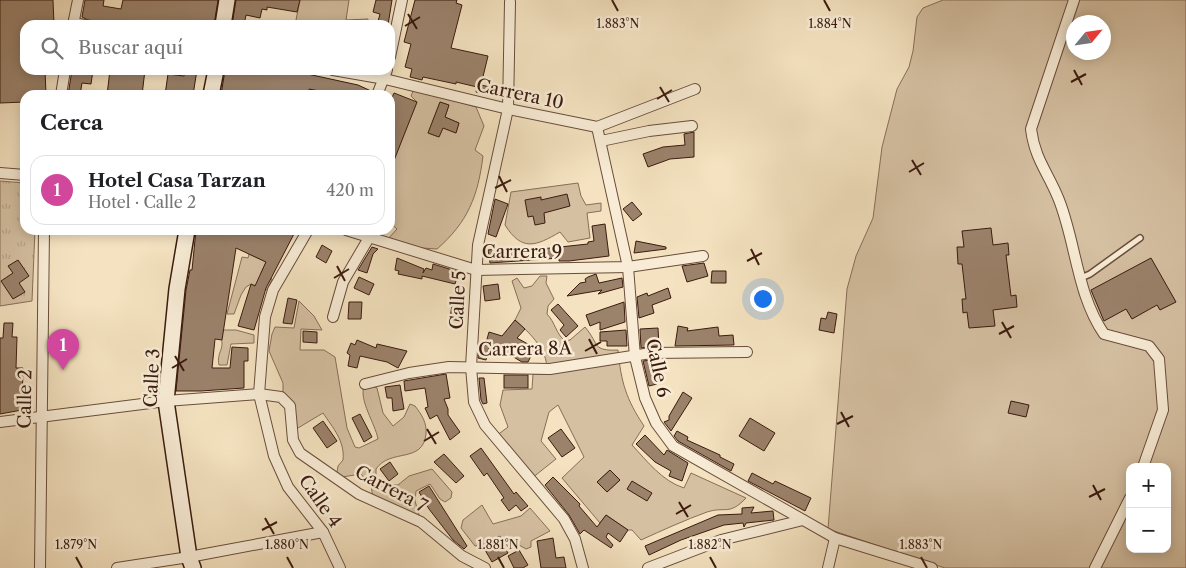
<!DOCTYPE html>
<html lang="es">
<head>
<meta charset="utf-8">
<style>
  :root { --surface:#fff; --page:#f6f6f6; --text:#202124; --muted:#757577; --line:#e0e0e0; --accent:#b45309 }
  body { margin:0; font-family:"Libre Caslon Text",serif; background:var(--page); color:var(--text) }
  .controls { position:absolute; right:15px; bottom:15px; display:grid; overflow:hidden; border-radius:10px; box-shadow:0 2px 12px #0003 }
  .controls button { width:45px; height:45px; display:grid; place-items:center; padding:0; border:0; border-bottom:1px solid var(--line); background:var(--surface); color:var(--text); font:25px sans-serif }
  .compass { position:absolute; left:1066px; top:15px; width:45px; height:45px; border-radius:50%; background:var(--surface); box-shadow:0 2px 12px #0003; rotate:61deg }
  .you { position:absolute; left:762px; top:298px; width:18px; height:18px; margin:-12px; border:4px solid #fff; border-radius:50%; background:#1a73e8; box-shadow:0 0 0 8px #1a73e833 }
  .badge { display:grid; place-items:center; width:32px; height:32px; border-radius:50%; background:var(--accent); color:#fff; font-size:16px; font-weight:700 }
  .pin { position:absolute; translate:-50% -41px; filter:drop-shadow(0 1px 2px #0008) }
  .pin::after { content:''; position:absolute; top:26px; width:18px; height:15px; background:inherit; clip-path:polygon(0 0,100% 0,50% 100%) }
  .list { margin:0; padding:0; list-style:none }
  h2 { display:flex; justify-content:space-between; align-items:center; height:65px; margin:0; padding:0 20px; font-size:21px }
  h2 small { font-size:16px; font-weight:400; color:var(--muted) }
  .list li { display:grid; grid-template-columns:32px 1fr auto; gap:15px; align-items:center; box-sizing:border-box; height:70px; margin:0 10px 10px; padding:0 10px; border:1px solid var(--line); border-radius:15px }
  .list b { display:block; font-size:19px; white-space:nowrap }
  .list p { margin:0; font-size:16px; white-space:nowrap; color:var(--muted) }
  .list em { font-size:16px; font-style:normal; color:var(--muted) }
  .icon { flex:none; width:28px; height:28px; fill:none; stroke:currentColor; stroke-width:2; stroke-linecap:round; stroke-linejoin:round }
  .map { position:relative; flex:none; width:1186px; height:568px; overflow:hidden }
  .search { position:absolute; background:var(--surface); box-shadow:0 2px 12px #0003; left:20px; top:20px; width:375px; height:55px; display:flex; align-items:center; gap:12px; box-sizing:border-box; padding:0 18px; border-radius:15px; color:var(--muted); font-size:19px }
  .panel { position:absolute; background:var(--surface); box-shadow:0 2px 12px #0003; left:20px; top:90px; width:375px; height:145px; border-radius:15px }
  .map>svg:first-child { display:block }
  .green { fill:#d5c0a2; stroke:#886e58; fill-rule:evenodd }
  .park { fill:url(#park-tufts); stroke:#886e58 }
  .building { fill:#9b826b; stroke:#3b1b0f }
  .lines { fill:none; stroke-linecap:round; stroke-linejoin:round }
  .lane-casing { stroke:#694d3b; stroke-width:8 }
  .street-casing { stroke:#694d3b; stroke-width:12 }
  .secondary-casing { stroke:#3b1b0f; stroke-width:18 }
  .lane { stroke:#f8ecd6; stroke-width:5 }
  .street { stroke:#f8ecd6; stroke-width:10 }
  .secondary { stroke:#f8ecd6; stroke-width:15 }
  .ticks { fill:none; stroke:#3b1b0f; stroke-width:2 }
  .labels { text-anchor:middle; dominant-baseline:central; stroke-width:5; stroke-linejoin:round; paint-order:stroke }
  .street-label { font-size:18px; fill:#3b1b0f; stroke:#f8ecd6 }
  .ticks-label { font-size:12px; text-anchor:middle; fill:#3b1b0f; stroke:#f8ecd6; stroke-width:5; stroke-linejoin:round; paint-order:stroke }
</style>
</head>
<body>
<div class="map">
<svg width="1186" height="568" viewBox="0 0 1186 568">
  <defs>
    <pattern id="park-tufts" width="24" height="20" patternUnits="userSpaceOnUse" patternTransform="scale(1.25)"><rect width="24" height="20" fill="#d5c0a2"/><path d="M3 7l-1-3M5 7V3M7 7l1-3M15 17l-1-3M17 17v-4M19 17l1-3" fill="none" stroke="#b8a48a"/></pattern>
  </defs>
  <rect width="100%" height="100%" fill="#f4e2c0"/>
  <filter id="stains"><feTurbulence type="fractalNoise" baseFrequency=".004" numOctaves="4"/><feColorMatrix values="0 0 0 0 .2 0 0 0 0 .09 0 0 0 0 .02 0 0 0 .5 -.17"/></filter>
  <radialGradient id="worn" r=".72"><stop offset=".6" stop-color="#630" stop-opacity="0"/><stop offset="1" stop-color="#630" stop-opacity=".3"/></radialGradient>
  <!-- green -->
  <g class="green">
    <path d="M300 0H349L346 20 368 19 367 25H295Z"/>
    <path d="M943 0H1186V568H945L828 529 847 289 856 256 873 218 882 147 897 89 909 67 913 51 917 17 923 8ZM1074 22H1104V52H1074ZM1130 467H1167V549H1130Z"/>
    <path d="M414 89 476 107 484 126 475 150 483 156C478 196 468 222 437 249L422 248 387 240 397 229 390 223V169L417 102 411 96ZM440 102 449 105 445 117 459 123 456 133 443 128 439 137 428 133Z"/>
    <path d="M578 183 581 196 586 205 601 203V211L587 213 590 238 568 242 560 232C536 246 522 252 505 225L511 192Z"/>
    <path d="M249 254 266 262 261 273 272 279 267 290 251 284 246 287 241 295 234 314H227L242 257 248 258Z"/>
    <path d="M540 276H547L546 283 554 299 548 306 547 314C555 322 556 334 565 341L570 340 585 327C600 345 592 351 618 350 621 382 626 399 644 426L632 445C647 461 662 481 684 488L691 473 746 498C729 516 726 506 707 512 685 520 663 530 641 540L632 530H628L606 515 600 523 562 478 584 457 558 405 549 412 541 441 556 459 527 482 492 439 508 427 500 405 503 390 532 389 533 374H546C551 353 530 333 515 320L521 308 512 281 517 278 524 288 532 286ZM610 470 620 480 607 492 597 482Z"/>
    <path d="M299 301 314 316 322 330 301 329 300 350H324L335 357 347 428 355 447 359 448 378 439C375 423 359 401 364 386L370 385 377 388 383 413 393 426 404 417 410 404 415 406C422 415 427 423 426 434 423 464 390 448 376 469V474L383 485H398L409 476 432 469 452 492 451 498 445 502 440 499 430 484 416 491 415 501 420 518 373 497 371 486 361 474 342 477 337 472 338 466 343 460C345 441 333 428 323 413L298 428 290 423 283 396V383L269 351 272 334 275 327 294 328Z"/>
    <path d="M221 330H236L254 335V343L231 344 227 365H219C216 351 227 349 219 333Z"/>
    <path d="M482 505 493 524 521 516 530 508 550 531 531 541V547L526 549 519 545 509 548 500 536C491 539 484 546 475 546L461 528 463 520Z"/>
  </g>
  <!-- park -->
  <path class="park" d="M0 181 25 183V230H35L32 301 0 306Z"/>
  <!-- building -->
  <g class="building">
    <path d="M0 0H53L54 25H25V70H45L46 95H25V102L0 103Z"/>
    <path d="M85 0H104L103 6 121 9 123 0H218L214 25H122L88 20 82 17Z"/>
    <path d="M236 0H300L297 12 267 7V10L262 9 260 18 246 15 244 25H232Z"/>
    <path d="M376 0H392L388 25H377L380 14 373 12Z"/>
    <path d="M415 0H457L456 3 462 5 451 48 488 56 481 85 490 87 488 95 476 92 477 87 456 82V84L423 77 422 80 410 77 412 69 405 67 411 44 404 42Z"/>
    <path d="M72 70H93L91 84 82 83 80 95H68Z"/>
    <path d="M110 70H145L142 95H107Z"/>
    <path d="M185 70H197L193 95H165L168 74 184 76Z"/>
    <path d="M225 70H289L358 85 371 91 370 95H340L309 89V94L287 91 286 95H221Z"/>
    <path d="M394 93 417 102 391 168 390 102Z"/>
    <path d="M440 102 449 105 445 117 459 123 456 133 443 128 439 137 428 133Z"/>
    <path d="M694 132V157L670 159 648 167 643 154 663 147 685 145 684 134Z"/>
    <path d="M567 194 570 206 544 213 545 223 535 225 533 216 528 217 525 200 541 197V200Z"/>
    <path d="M495 199 508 204 496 237 488 234Z"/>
    <path d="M632 202 642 214 633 221 623 209Z"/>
    <path d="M605 224 609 256 569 261H559V258L490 263 488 250 513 247V252L588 244V242L594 241 592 226Z"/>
    <path d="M991 228 993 245 1008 243 1009 255H1006L1011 296 1016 295 1017 307 993 310 995 326 969 328 967 312 963 313 962 299H966L962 264H958L957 247H964L962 231Z"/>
    <path d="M196 230H296L266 288 254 330 238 326 251 284 255 286 266 262 236 248 222 340 215 339 212 368H230L232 347 248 348V361H244V388L201 391H176L186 290 190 270H192Z"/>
    <path d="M636 241 666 247V249L634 253Z"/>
    <path d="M322 245 332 251 326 263 316 257Z"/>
    <path d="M372 247 378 249 373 254 367 273 358 270Z"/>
    <path d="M397 258 424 269 423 273 426 268 432 270 433 264 459 272 455 284 422 276V279L398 274 399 271 395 270Z"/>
    <path d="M1151 258 1176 302 1160 310 1157 305 1132 319 1126 309 1104 321 1091 290Z"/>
    <path d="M18 260 29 276 19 283 25 292 13 299 1 281 13 273 8 266Z"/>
    <path d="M704 263 708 276 687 282 682 266Z"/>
    <path d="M712 271H726V283H711Z"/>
    <path d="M596 274 599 283 622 278 623 287 598 294 602 290 567 296 580 283 586 282 585 279 588 277Z"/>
    <path d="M359 277 374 284 369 295 354 288Z"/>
    <path d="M498 284 500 299 485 301 483 286Z"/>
    <path d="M668 288 671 298 652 305 654 313 639 318 637 297 647 293 648 296Z"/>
    <path d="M288 298 297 300 292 324 283 323Z"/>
    <path d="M349 302H362L361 319H348Z"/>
    <path d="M624 302 625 322 600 330V322L590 326 586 315Z"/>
    <path d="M452 304 462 305 460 321 450 319Z"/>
    <path d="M558 304 578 326 566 337 560 330 564 325 551 310Z"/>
    <path d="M828 312 837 314 834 333 819 330 821 318 826 319Z"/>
    <path d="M515 320 525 329 517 338 535 348 528 362H522L505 352 489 347 486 360 478 358 479 344 485 346 489 332 502 336Z"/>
    <path d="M4 323H13L12 337H17L16 368H23L22 410 0 414V338H3Z"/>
    <path d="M678 326 688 328 687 331 718 327 719 336 733 335 734 345 675 346Z"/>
    <path d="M658 328 659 346 641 348 640 329Z"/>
    <path d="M626 330 627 346H607V341H600V332Z"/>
    <path d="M303 331 317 332V343L303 342Z"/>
    <path d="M357 340 376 348 377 344 407 351 398 368 387 362 360 356 357 368 348 366 350 355 347 353 351 343 355 345Z"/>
    <path d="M651 360 654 373H651L655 376 657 384 649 386 643 361Z"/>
    <path d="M446 374 450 398 444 399 448 409V415L460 432 450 440 437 415 430 419 425 408 428 407 425 388 405 391 404 381Z"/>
    <rect x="504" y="375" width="24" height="13"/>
    <path d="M479 378H484L487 403 483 404 481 400Z"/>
    <path d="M400 385 404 409 393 411 392 398H387L385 387Z"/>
    <path d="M683 392 692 398 671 431 664 422 669 420V416Z"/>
    <path d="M1011 401 1029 405 1026 417 1008 413Z"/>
    <path d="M360 414 372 437 364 442 352 418Z"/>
    <path d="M750 418 775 433 764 451 739 436Z"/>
    <path d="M323 421 337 441 327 448 313 428Z"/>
    <path d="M561 429 575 448 562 457 548 438Z"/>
    <path d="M677 431 688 437 687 440 720 455V457L734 464 731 471 678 441 674 436Z"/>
    <path d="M645 435 664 455 667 450 688 463 682 481 669 476 671 471 655 462 636 444Z"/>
    <path d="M481 448 514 494 516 492 528 506 521 511 516 505 509 511 501 500 504 498 487 473 484 476 470 456Z"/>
    <path d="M444 454 464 476 456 483 434 462Z"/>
    <path d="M390 462 398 474 389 481 380 469Z"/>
    <path d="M610 470 620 480 607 492 597 482Z"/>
    <path d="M752 473 773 484 775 481 811 498 805 511 748 481Z"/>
    <path d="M553 477 580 504 579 506 597 527 606 515 628 530 620 542 608 533 606 537 613 545 611 548 584 530 580 534 569 515 545 485Z"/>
    <path d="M632 481 652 493 647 501 627 489Z"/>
    <path d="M429 486 467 546 464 549 453 540 429 509 419 492Z"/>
    <path d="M754 507 751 513 773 511 774 520 746 523 744 527 743 523 724 525 681 540 649 555 645 546 718 515 742 514V508Z"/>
    <path d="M553 538 556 558 564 557 566 568H541L537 541Z"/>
    <path d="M500 540 508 553 492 562 485 550Z"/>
    <path d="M519 550 528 565 523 568H514L508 556Z"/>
  </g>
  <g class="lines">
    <!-- lane casing -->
    <g class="lane-casing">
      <path id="lane" d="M1081 278 1090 274 1140 238"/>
    </g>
    <!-- street casing -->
    <g class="street-casing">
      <g id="street">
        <path d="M1074 0 1031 129C1035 160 1048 172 1059 200 1076 243 1077 295 1104 334L1149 346 1159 359 1163 410 1143 467"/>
        <path d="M510 2 508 109 478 245 471 367 474 402 485 425 564 519 575 539 583 568"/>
        <path d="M74 23 84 25"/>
        <path d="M73 25 78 0"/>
        <path d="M390 57 402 0"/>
        <path d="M333 70 385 79 508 109 597 127 695 89"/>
        <path d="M61 95 65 70"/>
        <path d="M377 95 387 70"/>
        <path d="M597 127 628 267 635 357 645 398 656 423 673 446 835 538 932 568"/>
        <path d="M601 141 649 131 692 126"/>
        <path d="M0 173 25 175"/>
        <path d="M308 230 273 290 265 317 259 394 274 456 288 487 323 532 340 568"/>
        <path d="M346 230 476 270 628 267 703 256"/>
        <path d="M333 317 343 282 370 236"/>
        <path d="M365 384 409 373 449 367 550 369 651 353 747 352"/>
        <path d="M0 422 166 401 259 394 281 397 290 406 293 440 300 453 359 494 421 522 462 556 485 568"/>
        <path d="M40 568 44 230"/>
        <path d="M117 568 189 557 323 532"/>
        <path d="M648 568 721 540 803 520"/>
        <path d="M828 568 835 538"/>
        <path d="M1095 568 1130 498"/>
      </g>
    </g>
    <!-- secondary casing -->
    <g class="secondary-casing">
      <g id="secondary">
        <path d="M223 25 227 0"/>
        <path d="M211 95 216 70"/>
        <path d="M187 230 177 289 166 401 189 557 193 568"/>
      </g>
    </g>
    <!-- lane -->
    <use href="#lane" class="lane"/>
    <!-- street -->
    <use href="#street" class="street"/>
    <!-- secondary -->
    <use href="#secondary" class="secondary"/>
  </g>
  <!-- ticks -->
  <path class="ticks" d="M612 0 618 11M824 0 830 11M408 14 417 29M405 26 420 17M1074 70 1082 85M1071 82 1086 74M660 87 669 102M657 99 672 90M912 160 921 175M909 172 924 163M499 176 507 192M495 188 511 180M751 249 759 265M747 261 762 253M337 266 345 281M334 278 349 269M1002 322 1011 338M999 334 1014 326M589 339 597 354M585 351 601 342M175 356 184 371M172 368 187 359M841 412 849 427M837 424 853 416M427 429 436 444M424 441 439 432M1093 485 1101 500M1089 497 1105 489M679 502 688 517M676 514 691 505M265 518 274 534M262 530 277 522M76 557 82 568M287 557 293 568M498 557 504 568M710 557 716 568M921 557 927 568"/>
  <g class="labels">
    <!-- street labels -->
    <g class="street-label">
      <text transform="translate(520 94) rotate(12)">Carrera 10</text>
      <text x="522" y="252">Carrera 9</text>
      <text transform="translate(458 300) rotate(-87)">Calle 5</text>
      <text transform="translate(525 349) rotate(-1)">Carrera 8A</text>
      <text transform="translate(658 368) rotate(78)">Calle 6</text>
      <text transform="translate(152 378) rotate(-87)">Calle 3</text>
      <text transform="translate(25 399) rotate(-89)">Calle 2</text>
      <text transform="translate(391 489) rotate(28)">Carrera 7</text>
      <text transform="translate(320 501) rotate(55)">Calle 4</text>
    </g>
  </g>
  <g class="ticks-label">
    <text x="830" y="28">1.884°N</text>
    <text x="618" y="28">1.883°N</text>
    <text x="76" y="549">1.879°N</text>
    <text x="287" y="549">1.880°N</text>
    <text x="498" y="549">1.881°N</text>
    <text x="710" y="549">1.882°N</text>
    <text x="921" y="549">1.883°N</text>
  </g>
  <rect width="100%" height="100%" filter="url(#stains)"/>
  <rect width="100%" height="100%" fill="url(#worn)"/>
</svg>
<div class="controls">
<button>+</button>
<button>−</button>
</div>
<svg class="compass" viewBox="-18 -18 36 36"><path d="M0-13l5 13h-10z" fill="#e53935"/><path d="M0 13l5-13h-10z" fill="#757577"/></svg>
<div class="you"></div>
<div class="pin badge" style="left:63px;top:370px;background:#d1479c">1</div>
<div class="search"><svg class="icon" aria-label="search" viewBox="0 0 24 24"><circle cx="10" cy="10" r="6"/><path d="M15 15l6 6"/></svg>Buscar aquí</div>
<section class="panel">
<h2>Cerca<small></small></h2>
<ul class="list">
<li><span class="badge" style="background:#d1479c">1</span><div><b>Hotel Casa Tarzan</b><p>Hotel · Calle 2</p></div><em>420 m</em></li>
</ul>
</section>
</div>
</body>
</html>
